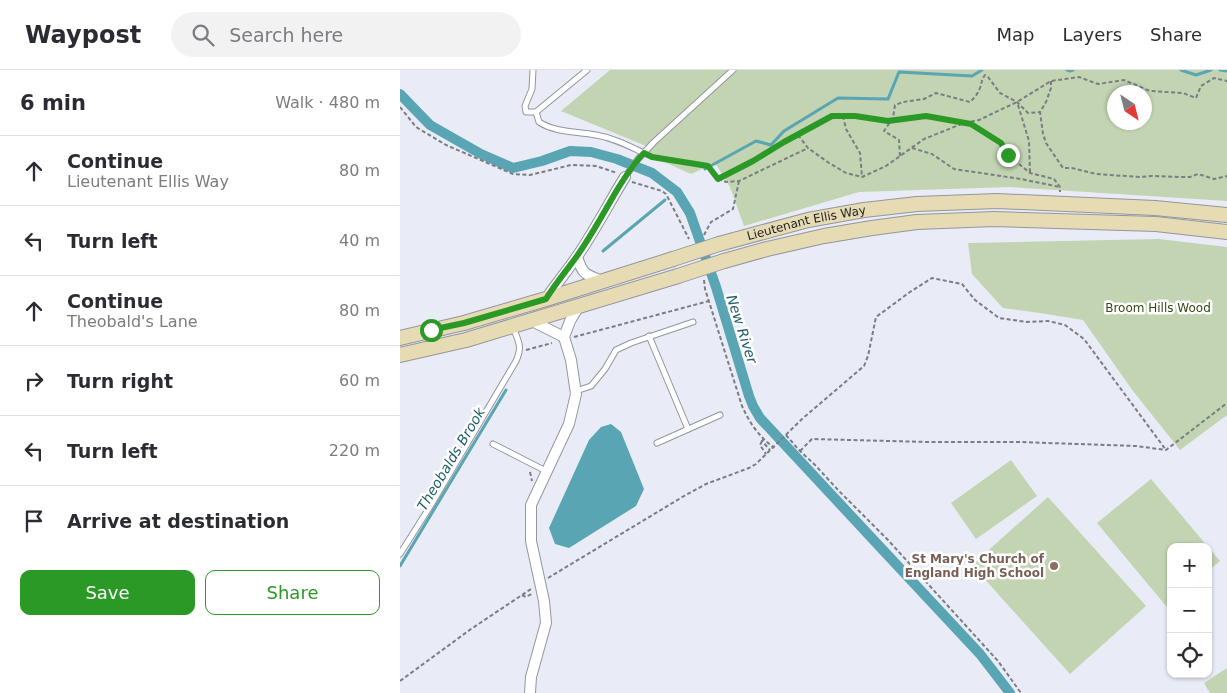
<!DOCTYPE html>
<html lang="en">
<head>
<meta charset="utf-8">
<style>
  :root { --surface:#fff; --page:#f2f2f3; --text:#2b2b33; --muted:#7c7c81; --line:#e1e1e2; --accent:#2a9926 }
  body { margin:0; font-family:"DejaVu Sans",sans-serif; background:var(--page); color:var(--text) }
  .controls { position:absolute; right:15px; bottom:15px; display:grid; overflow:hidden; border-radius:10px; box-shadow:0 1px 4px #0004 }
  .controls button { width:45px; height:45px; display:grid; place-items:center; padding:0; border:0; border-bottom:1px solid var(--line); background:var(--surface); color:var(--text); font:25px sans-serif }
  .compass { position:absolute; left:707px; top:15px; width:45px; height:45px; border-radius:50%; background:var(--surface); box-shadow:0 1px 4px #0004; rotate:145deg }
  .stop { position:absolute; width:15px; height:15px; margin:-11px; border:4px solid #2a9926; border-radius:50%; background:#fff }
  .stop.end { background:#2a9926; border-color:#fff; box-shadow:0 1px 5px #0008 }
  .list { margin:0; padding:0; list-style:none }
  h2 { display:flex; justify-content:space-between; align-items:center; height:65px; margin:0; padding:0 20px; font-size:21px }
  h2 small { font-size:16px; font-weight:400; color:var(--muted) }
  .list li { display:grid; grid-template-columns:32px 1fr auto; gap:15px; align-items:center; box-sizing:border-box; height:70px; padding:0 20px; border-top:1px solid var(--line) }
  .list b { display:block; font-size:19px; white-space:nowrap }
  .list p { margin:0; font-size:16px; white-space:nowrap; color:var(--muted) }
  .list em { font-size:16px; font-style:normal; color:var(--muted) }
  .actions { display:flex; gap:10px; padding:15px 20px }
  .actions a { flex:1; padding:11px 0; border:1px solid var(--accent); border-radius:10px; text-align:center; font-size:18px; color:var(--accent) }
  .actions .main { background:var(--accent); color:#fff }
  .icon { flex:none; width:28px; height:28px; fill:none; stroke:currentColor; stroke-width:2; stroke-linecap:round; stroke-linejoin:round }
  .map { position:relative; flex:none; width:827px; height:623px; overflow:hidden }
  header { display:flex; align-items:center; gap:30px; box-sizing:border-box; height:70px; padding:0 25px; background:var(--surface); border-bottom:1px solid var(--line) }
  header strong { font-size:24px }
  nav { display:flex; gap:28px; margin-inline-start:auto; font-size:18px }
  .search { width:350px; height:45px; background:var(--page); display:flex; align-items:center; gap:12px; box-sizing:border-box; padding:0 18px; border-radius:28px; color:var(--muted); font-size:19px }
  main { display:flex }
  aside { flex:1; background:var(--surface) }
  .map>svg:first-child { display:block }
  .green { fill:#c2d4b2; fill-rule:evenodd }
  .water { fill:#59a5b3 }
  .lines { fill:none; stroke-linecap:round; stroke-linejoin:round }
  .stream { stroke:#59a5b3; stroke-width:3 }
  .canal { stroke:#59a5b3; stroke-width:10 }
  .service-casing { stroke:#93969f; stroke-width:7 }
  .minor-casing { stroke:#93969f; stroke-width:12 }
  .secondary-casing { stroke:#93969f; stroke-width:16 }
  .path { stroke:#7b7d83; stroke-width:2; stroke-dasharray:4 2.5; stroke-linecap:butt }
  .service { stroke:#fff; stroke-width:5 }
  .minor { stroke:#fff; stroke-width:10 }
  .secondary { stroke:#e6dbb2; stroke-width:14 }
  .secondary-bridge-casing { stroke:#93969f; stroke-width:16; stroke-linecap:butt }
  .secondary-bridge { stroke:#e6dbb2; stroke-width:14 }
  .route { stroke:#2a9926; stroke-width:6 }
  .education-dot { fill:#8d6e63; stroke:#fff; stroke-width:2 }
  .labels { text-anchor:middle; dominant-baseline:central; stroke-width:5; stroke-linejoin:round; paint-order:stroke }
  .street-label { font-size:12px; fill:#1e1f22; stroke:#fff }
  .park-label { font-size:12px; fill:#334b14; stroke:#fff }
  .education-label { font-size:12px; font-weight:bold; fill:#785e54; stroke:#fff; text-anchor:end }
  .water-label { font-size:14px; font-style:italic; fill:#1f5e68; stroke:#fff }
</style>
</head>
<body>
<header>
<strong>Waypost</strong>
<div class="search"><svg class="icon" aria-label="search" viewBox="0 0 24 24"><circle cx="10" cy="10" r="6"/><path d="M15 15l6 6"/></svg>Search here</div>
<nav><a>Map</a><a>Layers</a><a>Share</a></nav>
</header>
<main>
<aside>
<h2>6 min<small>Walk · 480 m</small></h2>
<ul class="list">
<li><svg class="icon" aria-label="ahead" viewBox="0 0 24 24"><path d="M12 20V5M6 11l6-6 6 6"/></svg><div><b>Continue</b><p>Lieutenant Ellis Way</p></div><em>80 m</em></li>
<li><svg class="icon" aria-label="left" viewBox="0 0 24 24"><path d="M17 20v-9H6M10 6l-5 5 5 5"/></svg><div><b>Turn left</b></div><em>40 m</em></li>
<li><svg class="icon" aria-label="ahead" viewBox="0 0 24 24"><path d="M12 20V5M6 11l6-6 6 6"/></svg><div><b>Continue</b><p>Theobald's Lane</p></div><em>80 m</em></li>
<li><svg class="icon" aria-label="right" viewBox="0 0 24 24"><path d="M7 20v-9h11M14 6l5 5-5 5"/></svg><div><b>Turn right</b></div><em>60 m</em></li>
<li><svg class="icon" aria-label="left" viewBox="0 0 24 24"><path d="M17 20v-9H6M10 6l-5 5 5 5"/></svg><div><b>Turn left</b></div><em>220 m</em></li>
<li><svg class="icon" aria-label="arrive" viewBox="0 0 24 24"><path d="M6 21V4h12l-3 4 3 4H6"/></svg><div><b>Arrive at destination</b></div></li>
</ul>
<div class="actions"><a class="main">Save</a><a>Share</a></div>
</aside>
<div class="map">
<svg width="827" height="623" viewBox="0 0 827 623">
  <rect width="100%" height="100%" fill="#e9ecf6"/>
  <!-- green -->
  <g class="green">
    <path d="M210 0H827V131L610 117 459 122 344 156 330 117 315 93 291 104 244 83 246 76 161 41ZM714 22H744V52H714Z"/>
    <path d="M759 169 827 177V345L780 380 733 321 683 250 640 243 603 238 572 204 568 173Z"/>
    <path d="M611 390 637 426 576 469 551 433Z"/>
    <path d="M751 409 808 477H771V533L766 536 697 453Z"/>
    <path d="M648 427 746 536 670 604 572 495Z"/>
    <path d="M808 477 820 491 808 501Z"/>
    <path d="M827 598V623H810L804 613Z"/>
  </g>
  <!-- water -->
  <path class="water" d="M211 354 221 362 244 419 236 436 169 478 155 474 149 458 189 370 201 357Z"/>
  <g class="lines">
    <!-- stream -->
    <g class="stream">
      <path d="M667 0 670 1 673 0"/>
      <path d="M781 0 796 5 811 0"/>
      <path d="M820 0 827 1"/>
      <path d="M305 99 356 71 371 75 384 61 438 28 488 29 499 2 572 6 582 0"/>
      <path d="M203 181 265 130"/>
      <path d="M0 496 106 320"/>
    </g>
    <!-- canal -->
    <path class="canal" d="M0 24 30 55 81 84 113 98 142 91 170 81 191 82 217 89 252 103 277 122 290 143 316 217 349 326 353 336 360 348 481 478 580 584 610 623"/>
    <!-- service casing -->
    <g class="service-casing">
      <g id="service">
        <path d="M133 0 132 19 125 36 126 42H136L187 0"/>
        <path d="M136 42 139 52C156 63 177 61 196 65 214 68 229 76 244 83"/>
        <path d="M225 107 238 89 254 72 333 0"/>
        <path d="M249 266 288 359"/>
        <path d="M176 321 191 316 205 299 216 280 231 273 293 252"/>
        <path d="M257 373 320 345"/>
        <path d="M93 374 146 401"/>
        <path d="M0 484 31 435 116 291C123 276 118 271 113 257"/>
      </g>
    </g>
    <!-- minor casing -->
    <g class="minor-casing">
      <g id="minor">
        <path d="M177 187C183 205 185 204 202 211"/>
        <path d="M146 229C156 214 168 200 178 185 195 160 209 133 225 107"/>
        <path d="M132 251 164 267"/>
        <path d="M130 623 131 607 146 553 144 531 131 471V435L169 354 176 324 171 290 164 267 170 251 179 236"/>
      </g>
    </g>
    <!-- secondary casing -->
    <g class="secondary-casing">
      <g id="secondary">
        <path id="s1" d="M319 174 408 150 464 140 517 134 597 131 755 138 827 145"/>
        <path d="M324 191 367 179 424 166 472 158 517 152 594 149 756 154 827 162"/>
        <path d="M0 268 64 253 146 229 273 189"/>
        <path d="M0 285 66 270 278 206"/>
      </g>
    </g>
    <!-- path -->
    <g class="path">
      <path d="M651 11V18L646 32 640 42 643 64 646 73 663 98H672L696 104 740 107 752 106 781 107H790L798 104 814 109 827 106"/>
      <path d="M618 35 629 71 630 103"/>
      <path d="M0 37 16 57 46 75 113 104 130 105 171 95 196 96 217 103"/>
      <path d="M443 46 446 59 460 83 462 107"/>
      <path d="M398 65 408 78 429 93 446 103 462 107 486 96 524 69 564 53 579 50 617 32 651 11 679 7 698 14 724 10 750 21 783 23 796 28 801 16 814 8 827 11"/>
      <path d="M512 78 532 84 554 99 621 109 660 117"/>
      <path d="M250 86 308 96 318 109 353 91 384 73 432 46H455L488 51 526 46 571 54 601 73 608 85 630 103 654 109 660 117V122"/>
      <path d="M500 86 499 70 484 61 493 48 495 35 503 32 524 29 536 23 570 32C574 28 578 24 580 18 582 13 581 10 585 5L588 7 600 23 617 32 628 43 640 42"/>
      <path d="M318 109 326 112 339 111 408 78"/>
      <path d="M232 112 262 121 266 124 289 169"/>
      <path d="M304 165 311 152 333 139 339 111"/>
      <path d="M304 210 305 219 342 336C347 347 353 358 362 367 365 371 370 374 374 378"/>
      <path d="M174 267 309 231"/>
      <path d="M126 280 152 273"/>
      <path d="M386 365 398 379 415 395 439 421 488 470 598 591 621 623"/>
      <path d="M364 369 362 371 370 380"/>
      <path d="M362 371 360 375 366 384"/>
      <path d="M400 381 412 369 529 372H619L736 376 766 380 827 333"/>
      <path d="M130 402 132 411"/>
      <path d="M148 508 284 426 306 414 349 398 356 394 402 349 464 296 468 286 476 247 510 222 532 208 562 214 575 230 599 248 627 252 648 251 665 255 684 269 766 380"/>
      <path d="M122 525 126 527 133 523"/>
      <path d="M0 611 71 559 131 519"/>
    </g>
    <!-- service -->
    <use href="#service" class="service"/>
    <!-- minor -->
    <use href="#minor" class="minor"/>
    <!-- secondary -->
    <use href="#secondary" class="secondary"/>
    <!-- secondary-bridge casing -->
    <g class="secondary-bridge-casing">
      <g id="secondary-bridge">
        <path d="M273 189 319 174"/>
        <path d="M278 206 324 191"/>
      </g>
    </g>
    <!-- secondary-bridge -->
    <use href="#secondary-bridge" class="secondary-bridge"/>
  </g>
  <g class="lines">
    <!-- route -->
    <path class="route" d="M31 260 64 253 146 229C155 214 167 200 177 186 192 165 204 142 217 120 225 107 233 94 244 83L252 87 308 96 318 109 353 91 384 72 432 46H455L488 51 526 46 571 54 601 73 608 85"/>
  </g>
  <!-- markers -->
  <circle class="education-dot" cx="654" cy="496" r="5"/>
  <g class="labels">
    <!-- street labels -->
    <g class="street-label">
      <text stroke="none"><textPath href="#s1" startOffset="90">Lieutenant Ellis Way</textPath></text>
    </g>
    <!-- park labels -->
    <g class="park-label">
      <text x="758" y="238">Broom Hills Wood</text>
    </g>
    <!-- education labels -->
    <g class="education-label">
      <text x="644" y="489">St Mary's Church of<tspan x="644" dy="14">England High School</tspan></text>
    </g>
    <!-- water labels -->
    <g class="water-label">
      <text transform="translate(342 259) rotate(72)">New River</text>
      <text transform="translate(51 389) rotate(-59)">Theobalds Brook</text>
    </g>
  </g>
</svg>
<div class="controls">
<button>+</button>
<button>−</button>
<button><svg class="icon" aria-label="locate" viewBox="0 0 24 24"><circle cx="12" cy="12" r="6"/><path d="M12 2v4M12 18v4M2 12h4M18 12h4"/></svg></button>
</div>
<svg class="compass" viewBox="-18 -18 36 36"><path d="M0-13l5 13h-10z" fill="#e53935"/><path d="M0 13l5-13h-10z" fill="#7c7c81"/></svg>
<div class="stop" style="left:31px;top:260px"></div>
<div class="stop end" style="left:608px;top:85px"></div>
</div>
</main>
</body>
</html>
